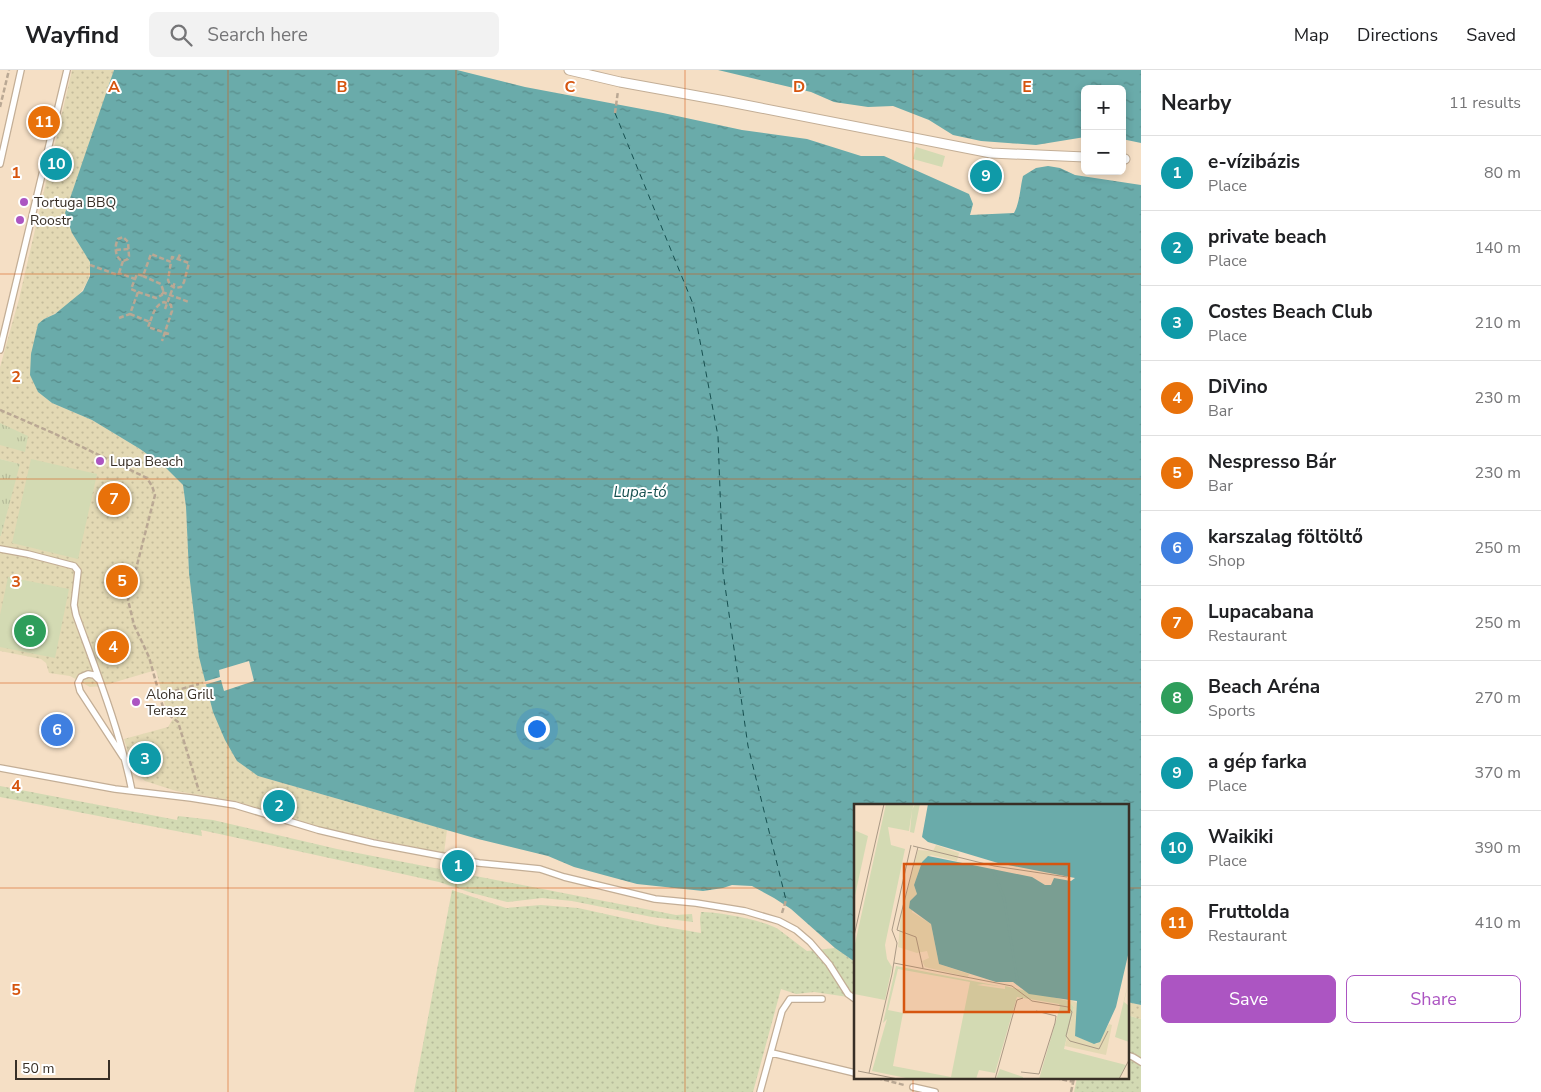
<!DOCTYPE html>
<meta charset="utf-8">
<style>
body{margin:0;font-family:"Nunito Sans",sans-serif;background:#f2f2f2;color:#202124}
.controls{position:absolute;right:15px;top:15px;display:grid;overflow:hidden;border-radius:8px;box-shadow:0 2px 8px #0003}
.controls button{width:45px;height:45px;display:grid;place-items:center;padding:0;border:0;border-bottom:1px solid #e0e0e0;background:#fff;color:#202124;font:25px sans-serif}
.scale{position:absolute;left:15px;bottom:12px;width:95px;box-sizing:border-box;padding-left:5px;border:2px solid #382f26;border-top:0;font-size:14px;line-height:18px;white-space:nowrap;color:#382f26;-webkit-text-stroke:4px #fff;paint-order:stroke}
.you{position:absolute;left:536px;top:658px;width:18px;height:18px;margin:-12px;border:4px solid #fff;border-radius:50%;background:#1a73e8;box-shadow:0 0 0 8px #1a73e833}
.badge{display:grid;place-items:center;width:32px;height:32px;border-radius:50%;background:#ac55c2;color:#fff;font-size:16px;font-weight:700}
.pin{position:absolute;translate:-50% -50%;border:2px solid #fff;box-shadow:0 1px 5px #0006}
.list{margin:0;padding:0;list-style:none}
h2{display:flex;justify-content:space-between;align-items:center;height:65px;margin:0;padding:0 20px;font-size:21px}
h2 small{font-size:16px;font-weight:400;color:#757577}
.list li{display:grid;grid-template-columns:32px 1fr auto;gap:15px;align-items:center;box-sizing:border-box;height:75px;padding:0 20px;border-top:1px solid #e0e0e0}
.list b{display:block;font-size:19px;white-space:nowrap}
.list p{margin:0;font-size:16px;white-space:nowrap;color:#757577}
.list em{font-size:16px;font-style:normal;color:#757577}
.actions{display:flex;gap:10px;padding:15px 20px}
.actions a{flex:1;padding:11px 0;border:1px solid #ac55c2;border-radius:8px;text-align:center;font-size:18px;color:#ac55c2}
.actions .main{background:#ac55c2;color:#fff}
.icon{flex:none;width:28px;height:28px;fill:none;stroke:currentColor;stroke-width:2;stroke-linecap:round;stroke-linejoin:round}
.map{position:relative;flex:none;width:1141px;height:1022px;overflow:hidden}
header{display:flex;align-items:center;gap:30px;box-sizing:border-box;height:70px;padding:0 25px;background:#fff;border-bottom:1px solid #e0e0e0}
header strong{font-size:24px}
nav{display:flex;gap:28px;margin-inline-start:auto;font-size:18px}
.search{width:350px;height:45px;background:#f2f2f2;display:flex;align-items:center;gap:12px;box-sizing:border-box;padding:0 18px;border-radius:8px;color:#757577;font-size:19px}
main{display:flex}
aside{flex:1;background:#fff}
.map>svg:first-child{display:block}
.grass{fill:url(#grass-dots)}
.sand{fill:url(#sand-dots)}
.park{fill:url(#park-tufts)}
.garden{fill:#d3dab3}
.water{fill:url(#water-ripples)}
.pier{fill:#f5dfc5}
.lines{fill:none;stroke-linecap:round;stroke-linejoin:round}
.ferry{stroke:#165050;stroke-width:1;stroke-dasharray:6 5;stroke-linecap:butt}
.service-casing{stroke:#c3ae96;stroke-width:8}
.pedestrian-casing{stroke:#c3ae96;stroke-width:11}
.path{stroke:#baa894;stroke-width:2.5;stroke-dasharray:5 2.5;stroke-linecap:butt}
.service{stroke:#fff;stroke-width:5.5}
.pedestrian{stroke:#fff;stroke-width:9}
.grid{fill:none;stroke:#d6550f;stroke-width:1;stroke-opacity:0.55}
.poi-dot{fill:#ac55c2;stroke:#fff;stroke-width:2}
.labels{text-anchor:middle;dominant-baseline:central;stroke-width:4;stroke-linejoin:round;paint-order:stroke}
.poi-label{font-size:14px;fill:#382f26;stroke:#fff;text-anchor:start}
.water-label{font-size:15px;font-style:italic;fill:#165050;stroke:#fff}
.inset-river{fill:none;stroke:#6aabaa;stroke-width:2.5}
.inset-road{fill:none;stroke:#a99985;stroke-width:1}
.view{fill:#d6550f;fill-opacity:0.15;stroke:#d6550f;stroke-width:2.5}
.inset-edge{fill:none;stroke:#382f26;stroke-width:2.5}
.grid-label{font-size:16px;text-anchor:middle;font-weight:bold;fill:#d6550f;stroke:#fff;stroke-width:4;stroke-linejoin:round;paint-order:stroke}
</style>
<header>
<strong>Wayfind</strong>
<div class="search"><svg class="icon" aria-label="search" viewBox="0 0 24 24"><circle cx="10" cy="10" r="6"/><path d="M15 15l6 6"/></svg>Search here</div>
<nav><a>Map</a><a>Directions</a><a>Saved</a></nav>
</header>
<main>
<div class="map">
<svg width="1141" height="1022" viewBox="0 0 1141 1022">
<defs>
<pattern id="grass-dots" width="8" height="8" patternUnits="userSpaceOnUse" patternTransform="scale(1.25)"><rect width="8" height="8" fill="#d3dab3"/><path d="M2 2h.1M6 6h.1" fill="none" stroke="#b6bb9a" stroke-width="1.8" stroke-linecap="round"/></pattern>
<pattern id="sand-dots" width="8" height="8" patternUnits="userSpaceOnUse" patternTransform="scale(1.25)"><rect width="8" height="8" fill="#e3d9b4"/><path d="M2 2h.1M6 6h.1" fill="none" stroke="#c4bb9b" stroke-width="1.8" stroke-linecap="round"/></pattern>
<pattern id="park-tufts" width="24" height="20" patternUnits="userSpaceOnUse" patternTransform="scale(1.25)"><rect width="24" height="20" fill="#d3dab3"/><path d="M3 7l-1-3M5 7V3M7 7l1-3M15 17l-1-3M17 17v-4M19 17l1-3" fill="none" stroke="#b6bb9a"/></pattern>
<pattern id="water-ripples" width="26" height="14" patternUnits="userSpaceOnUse" patternTransform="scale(1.25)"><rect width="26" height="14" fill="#6aabaa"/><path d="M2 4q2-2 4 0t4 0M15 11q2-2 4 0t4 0" fill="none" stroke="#588c8a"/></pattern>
</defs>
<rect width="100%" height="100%" fill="#f5dfc5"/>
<!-- grass -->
<path class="grass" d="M0,716l177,34 1,-4 35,4 124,29 339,66 16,-1 1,8 -41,-5 -80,-16 -30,-3 -35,4 -35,-9 -33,-11 -238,-52 1,6 -202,-39z
M452,820l54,18 35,-3 37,3 82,18 41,7 -1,-14 1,-7c18,0 62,8 77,17 10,7 19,15 29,22l28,-3 20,14v36l-41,-6 -18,2 -15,-5 -28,103h-339z
M1127,945l14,4v73h-67l3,-14h50z"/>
<!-- sand -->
<path class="sand" d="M72,0h42l-42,163c5,7 17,22 18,30 4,25 -25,47 -46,56l-6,73 14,11 40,17 48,29 25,18 18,18 3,22 3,66 69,203 189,54 -3,23 -118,-24 -91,-28 -59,-10 -31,-10 -12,-11 -9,-31 44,-12 6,-10 -8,-8 -10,-39 -54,16 -12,1 -20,-11 -21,-3 -3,-10 -5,-4 -41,-8v-115h1l18,-72 -19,-5v-92l19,-68z
M1127,932l14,3v14l-14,-4z"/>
<!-- park -->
<path class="park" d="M0,353l28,13 -3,16 -25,-7z
M0,389l20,5 -19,72h-1z"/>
<!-- garden -->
<path class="garden" d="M916,77l29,9 -3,11 -29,-8z
M31,389l66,15 -19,85 -66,-16z
M8,507l61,12 -14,69 -55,-11v-32z"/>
<!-- water -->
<path class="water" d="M114,0h343l68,17 138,26 79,17 65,9 54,17h23l85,38 4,10 -3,11 44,-2c6,-11 6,-25 9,-37l13,-8 12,-2 12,2 15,7 66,10v820l-14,-3v-196h-272v156l-20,-14 -44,-39 -17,-11 -22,-12 -20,-1 -9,3 -20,3 -66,-7 -63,-17 -26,-11 -70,-17 -220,-63 -21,-15 -12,-21 -12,-28 -14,-55 -10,-84 -3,-66 -3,-22 -18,-18 -25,-18 -48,-29 -40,-17 -14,-11 -8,-17 1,-21 7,-30 6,-5 11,-5 28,-23 7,-15v-14l-18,-29 -7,-20z
M718,0h423v73l-19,-4v-50h-37v48l-49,8 -55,-4 -28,-6 -24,-15 -36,-14 -25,1 -34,-5 -23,-10z"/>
<!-- pier -->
<path class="pier" d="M249,591l5,20 -30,10 -3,-11 -17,5 -1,-3 17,-5 -1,-7z"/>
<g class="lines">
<!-- ferry -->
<path class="ferry" d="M615,43l78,191 25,132 5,136 25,174 38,154"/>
<defs>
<path id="service" d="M0,94l21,-94
M0,280l67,-280
M0,479l28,5 46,12 4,5 -4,34 2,10c21,58 44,116 56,176
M98,609l-4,-4 -6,-1 -7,3 -3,6 2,8 43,66
M0,698l115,21 76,9 44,7 83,25 55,13 106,20 61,6 24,8 91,22 41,4 49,8 34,10 17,9 14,12 19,22 19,30 7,5
M772,983l83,20
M1127,985l6,2 8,5
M913,1017l22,5
M760,1022l22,-81 8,-12h32"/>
<path id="pedestrian" d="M569,0l51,12 105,19 266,52 94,4
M1122,88l3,1"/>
</defs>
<!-- service casing -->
<use href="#service" class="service-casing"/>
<!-- pedestrian casing -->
<use href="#pedestrian" class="pedestrian-casing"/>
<!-- path -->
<path class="path" d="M0,37l9,-37
M615,43l3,-22
M116,180l13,-1
M178,189l3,-7
M90,195l28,10 1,-2 16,6
M119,203l4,-12c-8,-2 -9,-15 -5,-22l5,-2 5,5 1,14 -1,3 -5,2
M138,222l18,6 6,-3 1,-5 -2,-6 -18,-8
M162,222l27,10
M165,239l10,-27
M130,244l20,8c3,-8 5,-17 14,-20l7,3 1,6 -10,30
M119,248l11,-4 8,-22 -7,-3 6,-15 6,2 8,-22 20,8 1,-5 17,6 -5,19 -3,5 -6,1 -5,-3 -2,-5 3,-18
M150,252l-2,5 21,7
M0,340l53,23 94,45 5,8 3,9 -27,105 6,25 15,32 15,54 14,11 21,69
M160,625l39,-11
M782,843l4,-13
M877,1008l27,7
M1055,1008l19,4
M1071,1022l3,-14"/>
<!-- service -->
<use href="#service" class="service"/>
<!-- pedestrian -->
<use href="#pedestrian" class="pedestrian"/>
</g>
<!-- grid -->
<path class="grid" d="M228,0v1022M456,0v1022M685,0v1022M913,0v736M0,204h1141M0,409h1141M0,613h1141M0,818h855M1127,818h14M913,1008v14"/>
<!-- markers -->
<g class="poi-dot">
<circle cx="24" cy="132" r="5"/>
<circle cx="20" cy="150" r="5"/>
<circle cx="100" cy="391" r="5"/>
<circle cx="136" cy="632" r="5"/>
</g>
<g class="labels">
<!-- poi labels -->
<g class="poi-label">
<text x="34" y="132">Tortuga BBQ</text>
<text x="30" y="150">Roostr</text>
<text x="110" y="391">Lupa Beach</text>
<text x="146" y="624">Aloha Grill<tspan x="146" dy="16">Terasz</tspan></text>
</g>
<!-- water labels -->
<g class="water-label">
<text x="640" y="422">Lupa-tó</text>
</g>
</g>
<!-- overview -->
<g transform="translate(854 734)">
<rect width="275" height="275" fill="#f5dfc5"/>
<path d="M32,0h28l-2,6 3,-6h5l-6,29 -4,-1 2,-22 -3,21 -21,-4 3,18 14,4 -20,96 2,14 5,8 -7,33 -31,-6v-46zM0,26l14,6 -14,64zM42,162l108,21 -21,-3 -6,1 28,4v-3l64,15 5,6 -10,42 62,16 -7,14h-80l21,-72 -1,-3 -42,-7 -22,76 -16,-3 -3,9h-65l-39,-8 15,-52 -4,4zM44,165l72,13 -19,95 -58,-11 10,-53 -15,-3zM275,176l-5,22 5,4v36l-14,-5zM146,265l23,8v2h-27z" fill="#d3dab3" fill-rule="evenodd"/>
<path d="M82,41l23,8 -2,8 -26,-6 -9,7 -8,23 3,9 -5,5v13l19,12 8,40 30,10 -1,3 -43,-10 -3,-6 7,-3 -2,-7 -10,2 -19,-6 3,-33 17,-64 15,1zM211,194l15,6 -5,32 22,8 12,-20 3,1 -6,30 -41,-9 9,-39z" fill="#e3d9b4"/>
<path d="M74,0h201v147l-13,56 -16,35 -6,2 -19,-8 2,-35 -48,-7 -16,-12h-17l-57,-18 -8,-40 -22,-16 1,-7 7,-7 -3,-9 8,-23 6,-6 104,21 13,8h6l3,-7 17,3 4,-3 -77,-15 -70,-21 -6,-5z" fill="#6aabaa"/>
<path class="inset-river" d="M139,66l11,28 14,86"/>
<path class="inset-road" d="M59,42l81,20 73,11M64,43l-21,83 19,7 7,31M0,132l30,-132M40,159l118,23 20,15 36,6 4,5 -6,24 4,5 29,8 9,-18M4,267l40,8M167,268l18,2 16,-51 1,-7 -20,-5M15,269l23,-99 5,-31 -5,-13 19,-85M141,275l22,-79 6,-2M265,275l10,-19"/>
<path class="view" d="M50,60h165v148h-165z"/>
<rect width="275" height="275" class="inset-edge"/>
</g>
<g class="grid-label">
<text x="114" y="22">A</text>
<text x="342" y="22">B</text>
<text x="570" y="22">C</text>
<text x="799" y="22">D</text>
<text x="1027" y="22">E</text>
<text x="16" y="108">1</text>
<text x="16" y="312">2</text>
<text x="16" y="517">3</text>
<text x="16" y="721">4</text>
<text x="16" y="925">5</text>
</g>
</svg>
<div class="controls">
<button>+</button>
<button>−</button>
</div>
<div class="scale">50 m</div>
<div class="you"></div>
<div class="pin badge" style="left:458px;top:796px;background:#0f9aa8">1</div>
<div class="pin badge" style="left:279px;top:736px;background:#0f9aa8">2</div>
<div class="pin badge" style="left:145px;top:689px;background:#0f9aa8">3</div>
<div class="pin badge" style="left:113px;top:577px;background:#e8710a">4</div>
<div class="pin badge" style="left:122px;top:511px;background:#e8710a">5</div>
<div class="pin badge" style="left:57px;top:660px;background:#3f7fe0">6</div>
<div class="pin badge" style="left:114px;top:429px;background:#e8710a">7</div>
<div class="pin badge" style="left:30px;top:561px;background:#2e9e5b">8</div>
<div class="pin badge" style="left:986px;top:106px;background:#0f9aa8">9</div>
<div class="pin badge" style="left:56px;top:94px;background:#0f9aa8">10</div>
<div class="pin badge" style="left:44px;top:52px;background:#e8710a">11</div>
</div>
<aside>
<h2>Nearby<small>11 results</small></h2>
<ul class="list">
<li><span class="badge" style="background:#0f9aa8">1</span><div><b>e-vízibázis</b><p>Place</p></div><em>80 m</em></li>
<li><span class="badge" style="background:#0f9aa8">2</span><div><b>private beach</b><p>Place</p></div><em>140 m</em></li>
<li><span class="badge" style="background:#0f9aa8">3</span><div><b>Costes Beach Club</b><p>Place</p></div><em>210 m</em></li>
<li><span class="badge" style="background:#e8710a">4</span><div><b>DiVino</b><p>Bar</p></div><em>230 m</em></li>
<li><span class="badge" style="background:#e8710a">5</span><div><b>Nespresso Bár</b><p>Bar</p></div><em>230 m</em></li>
<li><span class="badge" style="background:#3f7fe0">6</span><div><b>karszalag föltöltő</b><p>Shop</p></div><em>250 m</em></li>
<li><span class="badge" style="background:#e8710a">7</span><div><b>Lupacabana</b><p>Restaurant</p></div><em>250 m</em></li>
<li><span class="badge" style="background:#2e9e5b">8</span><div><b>Beach Aréna</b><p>Sports</p></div><em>270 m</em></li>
<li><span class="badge" style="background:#0f9aa8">9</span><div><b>a gép farka</b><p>Place</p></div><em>370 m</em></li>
<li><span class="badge" style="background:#0f9aa8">10</span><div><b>Waikiki</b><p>Place</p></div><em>390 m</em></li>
<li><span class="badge" style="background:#e8710a">11</span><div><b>Fruttolda</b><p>Restaurant</p></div><em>410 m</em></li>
</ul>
<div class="actions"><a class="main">Save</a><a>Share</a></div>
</aside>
</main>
